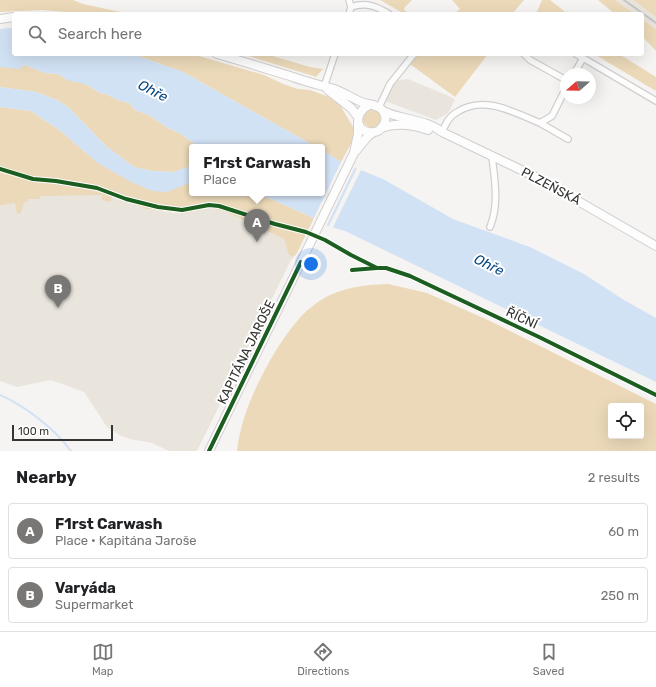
<!DOCTYPE html>
<meta charset="utf-8">
<style>
body{margin:0;font-family:Rubik,sans-serif;background:#f2f2f2;color:#202124}
.controls{position:absolute;right:12px;bottom:12px;display:grid;overflow:hidden;border-radius:4px;box-shadow:0 4px 16px #0002}
.controls button{width:36px;height:36px;display:grid;place-items:center;padding:0;border:0;border-bottom:1px solid #e0e0e0;background:#fff;color:#202124;font:20px sans-serif}
.compass{position:absolute;left:560px;top:68px;width:36px;height:36px;border-radius:50%;background:#fff;box-shadow:0 4px 16px #0002;rotate:250deg}
.scale{position:absolute;left:12px;bottom:10px;width:101px;box-sizing:border-box;padding-left:4px;border:2px solid #353432;border-top:0;font-size:11px;line-height:14px;white-space:nowrap;color:#353432;-webkit-text-stroke:3px #fff;paint-order:stroke}
.you{position:absolute;left:311px;top:264px;width:14px;height:14px;margin:-10px;border:3px solid #fff;border-radius:50%;background:#1a73e8;box-shadow:0 0 0 6px #1a73e833}
.badge{display:grid;place-items:center;width:26px;height:26px;border-radius:50%;background:#797775;color:#fff;font-size:13px;font-weight:700}
.pin{position:absolute;translate:-50% -33px;filter:drop-shadow(0 1px 2px #0008)}
.pin::after{content:'';position:absolute;top:21px;width:14px;height:12px;background:inherit;clip-path:polygon(0 0,100% 0,50% 100%)}
.popup{position:absolute;left:189px;top:144px;width:136px;height:52px;box-sizing:border-box;display:grid;place-content:center;border-radius:4px;background:#fff;filter:drop-shadow(0 1px 3px #0005);font-size:13px;white-space:nowrap;color:#757577}
.popup b{font-size:15px;color:#202124}
.popup::after{content:'';position:absolute;left:50%;top:100%;margin-left:-8px;border:8px solid transparent;border-top-color:#fff}
.list{margin:0;padding:0;list-style:none}
h2{display:flex;justify-content:space-between;align-items:center;height:52px;margin:0;padding:0 16px;font-size:17px}
h2 small{font-size:13px;font-weight:400;color:#757577}
.list li{display:grid;grid-template-columns:26px 1fr auto;gap:12px;align-items:center;box-sizing:border-box;height:56px;margin:0 8px 8px;padding:0 8px;border:1px solid #e0e0e0;border-radius:4px}
.list b{display:block;font-size:15px;white-space:nowrap}
.list p{margin:0;font-size:13px;white-space:nowrap;color:#757577}
.list em{font-size:13px;font-style:normal;color:#757577}
.icon{flex:none;width:22px;height:22px;fill:none;stroke:currentColor;stroke-width:2;stroke-linecap:round;stroke-linejoin:round}
.map{position:relative;flex:none;width:656px;height:451px;overflow:hidden}
.search{position:absolute;background:#fff;box-shadow:0 4px 16px #0002;left:12px;right:12px;top:12px;height:44px;display:flex;align-items:center;gap:10px;box-sizing:border-box;padding:0 14px;border-radius:4px;color:#757577;font-size:15px}
.sheet{height:180px;background:#fff}
nav{display:flex;justify-content:space-around;align-items:center;box-sizing:border-box;height:56px;border-top:1px solid #e0e0e0;background:#fff;font-size:11px;color:#757577}
nav a{display:grid;justify-items:center;gap:2px}
nav .on{color:#797775}
.map>svg:first-child{display:block}
.built{fill:#e9e5dd}
.green{fill:#ebd9b9;fill-rule:evenodd}
.water{fill:#d2e2f5}
.pier{fill:#f6f4f2}
.lines{fill:none;stroke-linecap:round;stroke-linejoin:round}
.stream{stroke:#d2e2f5;stroke-width:2}
.street-casing{stroke:#d1cfcd;stroke-width:8}
.secondary-casing{stroke:#d1cfcd;stroke-width:10}
.street{stroke:#fefdfd;stroke-width:5.5}
.secondary{stroke:#fefdfd;stroke-width:8}
.rail{stroke:#c6c5c5;stroke-width:2}
.cycleway-casing{stroke:#fff;stroke-width:6}
.cycleway{stroke:#1b5e20;stroke-width:4}
.labels{text-anchor:middle;dominant-baseline:central;stroke-width:4;stroke-linejoin:round;paint-order:stroke}
.street-label{font-size:13px;fill:#353432;stroke:#fff}
.water-label{font-size:14px;font-style:italic;fill:#064782;stroke:#fff}
</style>
<div class="map">
<svg width="656" height="451" viewBox="0 0 656 451">
<rect width="100%" height="100%" fill="#f6f4f2"/>
<!-- built -->
<path class="built" d="M615,0h18l23,17v12l-14,-10v-5h-7z
M408,79l43,18 4,3 -7,13 -12,7 -51,-19 7,-17 7,-4z
M99,191l47,18 30,4h11l21,-5 16,3 60,28 5,15 4,2 -96,195h-28l-17,-8 -22,-4 -9,-3 -14,-9 -23,-35 -33,-12 -34,7 -17,-6v-183z"/>
<!-- green -->
<path class="green" d="M0,0h73l10,4 47,10h-38l-50,-4 -42,2z
M380,0h32l-7,7 -1,3 6,4h-10l1,-2z
M452,0h72l-12,14h-58l6,-5z
M542,0h8l18,14h-32z
M598,0h17l20,14h-20z
M633,0h23v17z
M642,19l14,10v22l-14,-15z
M132,54h60l72,21 19,9 15,5 12,1 19,7 11,8 13,22v11l-1,4 -11,20 -19,-12v-3h-6l-133,-75z
M242,54h24l44,13 13,2 -7,8 -3,-1z
M418,54h70l-33,43 -45,-33z
M594,54h25l37,23v14z
M25,65l20,8 13,1 30,11 12,8 6,1 12,6 11,3 6,7 14,5 19,13 13,6 18,13h-7v19l-19,6 -21,-1 -18,-4 -27,-20 -39,-40 -11,-7 -21,-8 -36,-5v-20h11z
M0,107l31,4 27,18 40,34 94,19v11h65l57,25 -17,35 -6,7 2,-4 -4,-1 -5,-16 -60,-28 -16,-3 -21,5 -23,-2 -18,-2 -34,-13 -1,6 -9,-2v-5l-62,1v3h-12v3h-4l-3,11 -4,1 -2,-11 -15,2z
M363 119a9 9 0 1 1 18 0a9 9 0 1 1-18 0Z
M388,284l39,9 63,28 166,83v47h-419c4,-36 20,-68 38,-99 13,-20 25,-39 46,-52 21,-13 43,-15 67,-16zM611,406h30v30h-30z"/>
<!-- water -->
<path class="water" d="M8,28h6v26h118l51,18 133,75h-117l-18,-13 -13,-6 -19,-13 -14,-5 -6,-7 -11,-3 -12,-6 -6,-1 -12,-8 -21,-5 -9,-6 -13,-1 -20,-8 -5,4 -20,-2v-38z
M0,87l36,5 21,8 11,7 39,40 27,20 18,4 21,1 19,-6v16l-25,10 -15,-1 -21,-9 -33,-19 -40,-34 -27,-18 -31,-4z
M322,150l19,12 42,17 70,40 77,28 54,27 40,26 32,18v64l-311,-151 -18,-5 -13,-8 -57,-25h65z"/>
<!-- pier -->
<path class="pier" d="M342,160l14,5 -30,62 -13,-7z
M358,166l4,2 -30,61 -4,-1z"/>
<g class="lines">
<!-- stream -->
<path class="stream" d="M0,395c25,11 55,34 71,56"/>
<defs>
<path id="street" d="M349,0l2,7
M351,7c15,-5 25,-1 38,7
M349,14l2,-7
M524,54l6,6 36,20
M576,54l7,4
M574,74l9,-16 73,43
M324,87l11,-33
M379,107l11,-23 24,-30
M540,123l28,16
M442,132c2,-4 4,-9 7,-13 3,-4 6,-6 10,-8 26,-16 56,2 81,12l12,-7 14,-28
M490,227c9,-22 5,-47 2,-70"/>
<path id="secondary" d="M0,19l14,-2
M217,54c25,7 50,15 76,23 13,5 27,8 41,12 9,3 18,9 27,13 7,3 15,2 20,7 5,4 6,11 2,17 -2,3 -5,6 -9,6 -18,3 -22,-19 -5,-27
M328,90l23,18 7,9
M383,111c19,9 42,8 59,21l98,47 116,67
M381,128c16,-6 31,-3 47,2
M356,151l12,-15 6,-4
M209,451l145,-298 4,-19v-12"/>
</defs>
<!-- street casing -->
<use href="#street" class="street-casing"/>
<!-- secondary casing -->
<use href="#secondary" class="secondary-casing"/>
<!-- street -->
<use href="#street" class="street"/>
<!-- secondary -->
<use href="#secondary" class="secondary"/>
<!-- rail -->
<path class="rail" d="M624,0l32,23"/>
<defs>
<path id="cycleway" d="M0,169l33,10 23,2 41,7 29,11 32,8 24,3 27,-5 10,1 56,18 31,8 19,8 26,15 26,13
M352,270l25,-2h9l24,8 129,61 117,58
M209,451l92,-189"/>
</defs>
<!-- cycleway casing -->
<use href="#cycleway" class="cycleway-casing"/>
<!-- cycleway -->
<use href="#cycleway" class="cycleway"/>
</g>
<g class="labels">
<!-- street labels -->
<g class="street-label">
<text transform="translate(551 186) rotate(28)">PLZEŇSKÁ</text>
<text transform="translate(522 318) rotate(25)">ŘÍČNÍ</text>
<text transform="translate(246 352) rotate(-64)">KAPITÁNA JAROŠE</text>
</g>
<!-- water labels -->
<g class="water-label">
<text transform="translate(153 91) rotate(27)">Ohře</text>
<text transform="translate(489 265) rotate(26)">Ohře</text>
</g>
</g>
</svg>
<div class="controls">
<button><svg class="icon" aria-label="locate" viewBox="0 0 24 24"><circle cx="12" cy="12" r="6"/><path d="M12 2v4M12 18v4M2 12h4M18 12h4"/></svg></button>
</div>
<svg class="compass" viewBox="-18 -18 36 36"><path d="M0-13l5 13h-10z" fill="#e53935"/><path d="M0 13l5-13h-10z" fill="#757577"/></svg>
<div class="scale">100 m</div>
<div class="you"></div>
<div class="pin badge" style="left:257px;top:242px">A</div>
<div class="popup"><b>F1rst Carwash</b>Place</div>
<div class="pin badge" style="left:58px;top:308px">B</div>
<div class="search"><svg class="icon" aria-label="search" viewBox="0 0 24 24"><circle cx="10" cy="10" r="6"/><path d="M15 15l6 6"/></svg>Search here</div>
</div>
<section class="sheet">
<h2>Nearby<small>2 results</small></h2>
<ul class="list">
<li><span class="badge">A</span><div><b>F1rst Carwash</b><p>Place · Kapitána Jaroše</p></div><em>60 m</em></li>
<li><span class="badge">B</span><div><b>Varyáda</b><p>Supermarket</p></div><em>250 m</em></li>
</ul>
</section>
<nav>
<a class="on"><svg class="icon" aria-label="map" viewBox="0 0 24 24"><path d="M3 6l6-2 6 2 6-2v14l-6 2-6-2-6 2zM9 4v14M15 6v14"/></svg>Map</a>
<a><svg class="icon" aria-label="directions" viewBox="0 0 24 24"><path d="M12 3l9 9-9 9-9-9zM9 14v-3h6M13 9l2 2-2 2"/></svg>Directions</a>
<a><svg class="icon" aria-label="saved" viewBox="0 0 24 24"><path d="M7 4h10v16l-5-4-5 4z"/></svg>Saved</a>
</nav>
